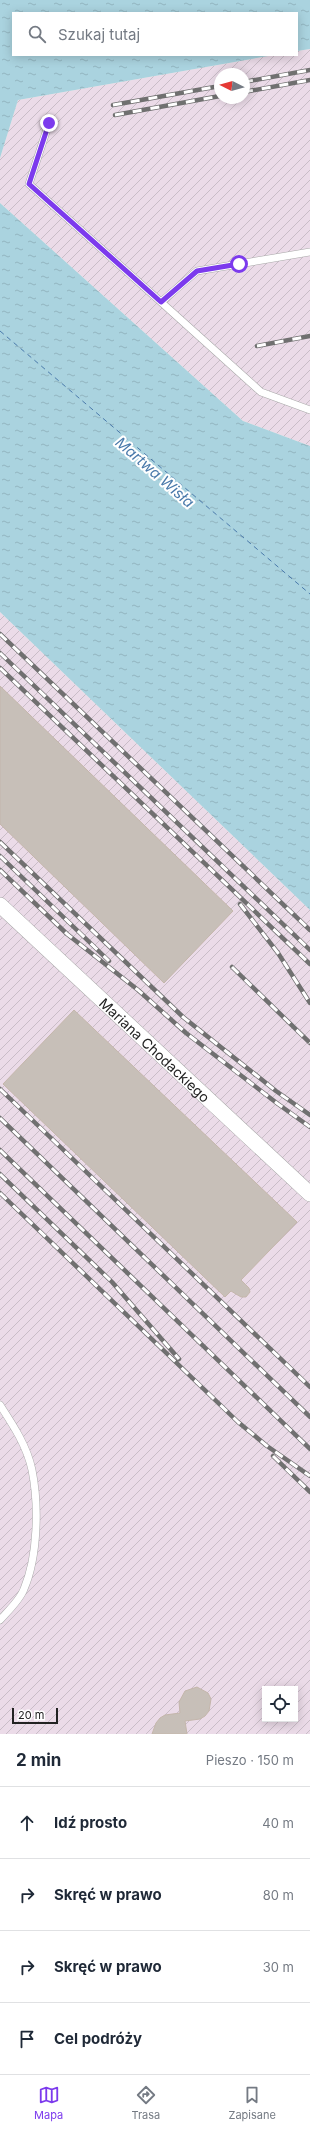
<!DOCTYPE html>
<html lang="pl">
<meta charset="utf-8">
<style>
body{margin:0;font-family:Inter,sans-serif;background:#f6f6f7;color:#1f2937}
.controls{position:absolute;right:12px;bottom:12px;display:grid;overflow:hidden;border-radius:0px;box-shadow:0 2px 10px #0003}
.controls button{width:36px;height:36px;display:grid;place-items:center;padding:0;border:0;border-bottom:1px solid #e0e1e3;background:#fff;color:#1f2937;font:20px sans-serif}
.compass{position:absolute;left:214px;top:68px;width:36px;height:36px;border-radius:50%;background:#fff;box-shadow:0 2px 10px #0003;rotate:276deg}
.scale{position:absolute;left:12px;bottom:10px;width:46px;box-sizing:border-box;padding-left:4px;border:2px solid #222;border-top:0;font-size:11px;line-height:14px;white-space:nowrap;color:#222;-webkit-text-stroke:3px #fff;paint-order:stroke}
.stop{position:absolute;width:12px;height:12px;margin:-9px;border:3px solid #7c3aed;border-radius:50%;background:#fff}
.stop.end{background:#7c3aed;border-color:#fff;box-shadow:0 1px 4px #0008}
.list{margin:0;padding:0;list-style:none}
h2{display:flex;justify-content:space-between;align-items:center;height:52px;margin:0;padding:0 16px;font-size:17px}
h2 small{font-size:13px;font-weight:400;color:#747a83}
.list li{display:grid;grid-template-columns:26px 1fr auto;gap:12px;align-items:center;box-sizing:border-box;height:72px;padding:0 16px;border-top:1px solid #e0e1e3}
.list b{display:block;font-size:15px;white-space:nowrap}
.list em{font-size:13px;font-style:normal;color:#747a83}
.icon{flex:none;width:22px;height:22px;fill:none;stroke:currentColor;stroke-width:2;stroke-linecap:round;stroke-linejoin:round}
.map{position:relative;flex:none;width:310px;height:1734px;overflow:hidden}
.search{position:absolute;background:#fff;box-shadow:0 2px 10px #0003;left:12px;right:12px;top:12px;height:44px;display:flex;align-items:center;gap:10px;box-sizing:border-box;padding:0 14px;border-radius:0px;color:#747a83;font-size:15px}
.sheet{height:340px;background:#fff}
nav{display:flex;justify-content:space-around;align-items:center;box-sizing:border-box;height:56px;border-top:1px solid #e0e1e3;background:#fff;font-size:11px;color:#747a83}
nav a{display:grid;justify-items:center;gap:2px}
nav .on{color:#7c3aed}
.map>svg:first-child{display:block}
.industrial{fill:url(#industrial-furrows);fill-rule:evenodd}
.water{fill:url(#water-ripples)}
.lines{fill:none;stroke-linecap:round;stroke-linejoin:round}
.ferry{stroke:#4a7aab;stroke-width:1;stroke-dasharray:5 4;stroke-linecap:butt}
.building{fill:#c7bfb8;stroke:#c4b6ab}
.service-casing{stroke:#a9a9a9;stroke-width:8}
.minor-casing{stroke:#a9a9a9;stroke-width:16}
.service{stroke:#fff;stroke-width:7}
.minor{stroke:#fff;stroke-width:15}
.rail-casing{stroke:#707070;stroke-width:4.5}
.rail{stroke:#fff;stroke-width:3;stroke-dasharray:9;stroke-linecap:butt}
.route{stroke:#7c3aed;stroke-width:5}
.labels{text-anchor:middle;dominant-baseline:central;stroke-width:4;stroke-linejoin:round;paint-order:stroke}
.street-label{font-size:14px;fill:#222;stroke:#fff}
.water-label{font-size:15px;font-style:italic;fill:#4a7aab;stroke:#fff}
</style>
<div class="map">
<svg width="310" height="1734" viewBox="0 0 310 1734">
<defs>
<pattern id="industrial-furrows" width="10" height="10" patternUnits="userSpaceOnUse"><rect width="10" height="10" fill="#ebdbe8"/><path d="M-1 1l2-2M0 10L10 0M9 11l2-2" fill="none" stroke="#c9bcc7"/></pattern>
<pattern id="water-ripples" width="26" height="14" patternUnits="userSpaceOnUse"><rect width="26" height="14" fill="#aad3df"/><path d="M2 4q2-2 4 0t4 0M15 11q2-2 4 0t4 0" fill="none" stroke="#92b5bf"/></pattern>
</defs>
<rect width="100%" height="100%" fill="#f2efe9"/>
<!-- industrial -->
<path class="industrial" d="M310,49v397l-67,-25 -243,-218v-45l18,-58 256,-45h23v-4zM220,74h24v24h-24z
M0,612l310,298v824h-310zM265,1689h30v30h-30z"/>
<!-- water -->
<path class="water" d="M0,0h310v49l-13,2v-38h-284v42h261l-256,45 -18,58z
M0,203l243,218 67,25v464l-310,-298z"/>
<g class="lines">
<!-- ferry -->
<path class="ferry" d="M0,331l310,263"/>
</g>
<!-- building -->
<path class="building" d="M0,686l233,225 -69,72 -164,-159z
M74,1010l223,212 -56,58 8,8 1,4 -4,5h-5l-10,-6 -6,6 -222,-213z
M197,1687l11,6 3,6 -2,12 -4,5 -5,3 -15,2 2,13h-35l4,-11 4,-5 5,-3 15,-2 -1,-11 6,-11z"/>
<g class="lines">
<defs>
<path id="service" d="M49,123l-20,61 132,118
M310,252l-113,19 -36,31 100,90 49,18
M0,1405c13,20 27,41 32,65 7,35 6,86 -8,119 -4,11 -16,22 -24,31"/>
<g id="minor">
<path id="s1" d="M0,905l310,289"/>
</g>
</defs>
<!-- service casing -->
<use href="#service" class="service-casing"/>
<!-- minor casing -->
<use href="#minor" class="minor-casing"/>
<!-- service -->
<use href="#service" class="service"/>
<!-- minor -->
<use href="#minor" class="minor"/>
<defs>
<path id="rail" d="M244,82l66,-12
M244,92l66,-12
M113,105l107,-19
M115,115l105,-19
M257,346l53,-10
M0,634l310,296
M0,653l310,297
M0,668l310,296
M0,842l183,175 93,74 34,24
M0,856l109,105
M0,870l67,64 71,56 48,43 92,71 32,23
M240,904l38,49 32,50
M232,967l78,76
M0,1089l310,298
M0,1118l310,299
M0,1150l310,299
M0,1174l112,108 67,77
M0,1193l238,229 29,24 43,30
M273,1456l37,36"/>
</defs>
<!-- rail casing -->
<use href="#rail" class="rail-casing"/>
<!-- rail -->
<use href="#rail" class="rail"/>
</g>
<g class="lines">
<!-- route -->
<path class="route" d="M49,123l-20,61 132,118 36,-31 42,-7"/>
</g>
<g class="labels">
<!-- street labels -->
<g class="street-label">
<text stroke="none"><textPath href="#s1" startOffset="212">Mariana Chodackiego</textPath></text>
</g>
<!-- water labels -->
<g class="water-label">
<text transform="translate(155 472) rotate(41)">Martwa Wisła</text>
</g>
</g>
</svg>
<div class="controls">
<button><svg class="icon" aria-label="locate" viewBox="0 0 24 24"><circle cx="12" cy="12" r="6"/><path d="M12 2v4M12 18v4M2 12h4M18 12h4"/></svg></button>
</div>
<svg class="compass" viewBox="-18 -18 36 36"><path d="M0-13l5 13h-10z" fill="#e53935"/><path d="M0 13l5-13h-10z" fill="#747a83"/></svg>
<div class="scale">20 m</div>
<div class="stop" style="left:239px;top:264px"></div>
<div class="stop end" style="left:49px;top:123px"></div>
<div class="search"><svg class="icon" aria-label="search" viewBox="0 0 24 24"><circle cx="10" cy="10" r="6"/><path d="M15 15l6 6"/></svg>Szukaj tutaj</div>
</div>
<section class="sheet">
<h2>2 min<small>Pieszo · 150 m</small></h2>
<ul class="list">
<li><svg class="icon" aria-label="ahead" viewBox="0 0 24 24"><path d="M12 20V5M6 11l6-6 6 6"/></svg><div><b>Idź prosto</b></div><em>40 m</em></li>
<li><svg class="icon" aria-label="right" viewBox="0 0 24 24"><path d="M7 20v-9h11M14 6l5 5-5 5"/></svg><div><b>Skręć w prawo</b></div><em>80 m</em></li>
<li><svg class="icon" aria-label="right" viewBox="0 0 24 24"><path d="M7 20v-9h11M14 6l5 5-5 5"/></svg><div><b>Skręć w prawo</b></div><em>30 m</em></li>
<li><svg class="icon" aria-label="arrive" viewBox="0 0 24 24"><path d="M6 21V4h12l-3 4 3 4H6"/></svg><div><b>Cel podróży</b></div></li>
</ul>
</section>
<nav>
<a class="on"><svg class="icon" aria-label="map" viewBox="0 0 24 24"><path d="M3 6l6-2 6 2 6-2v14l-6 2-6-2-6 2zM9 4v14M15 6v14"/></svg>Mapa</a>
<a><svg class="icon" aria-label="directions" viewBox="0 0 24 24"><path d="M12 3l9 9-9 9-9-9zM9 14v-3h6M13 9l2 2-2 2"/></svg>Trasa</a>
<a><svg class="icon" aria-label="saved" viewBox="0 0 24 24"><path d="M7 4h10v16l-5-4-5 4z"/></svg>Zapisane</a>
</nav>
